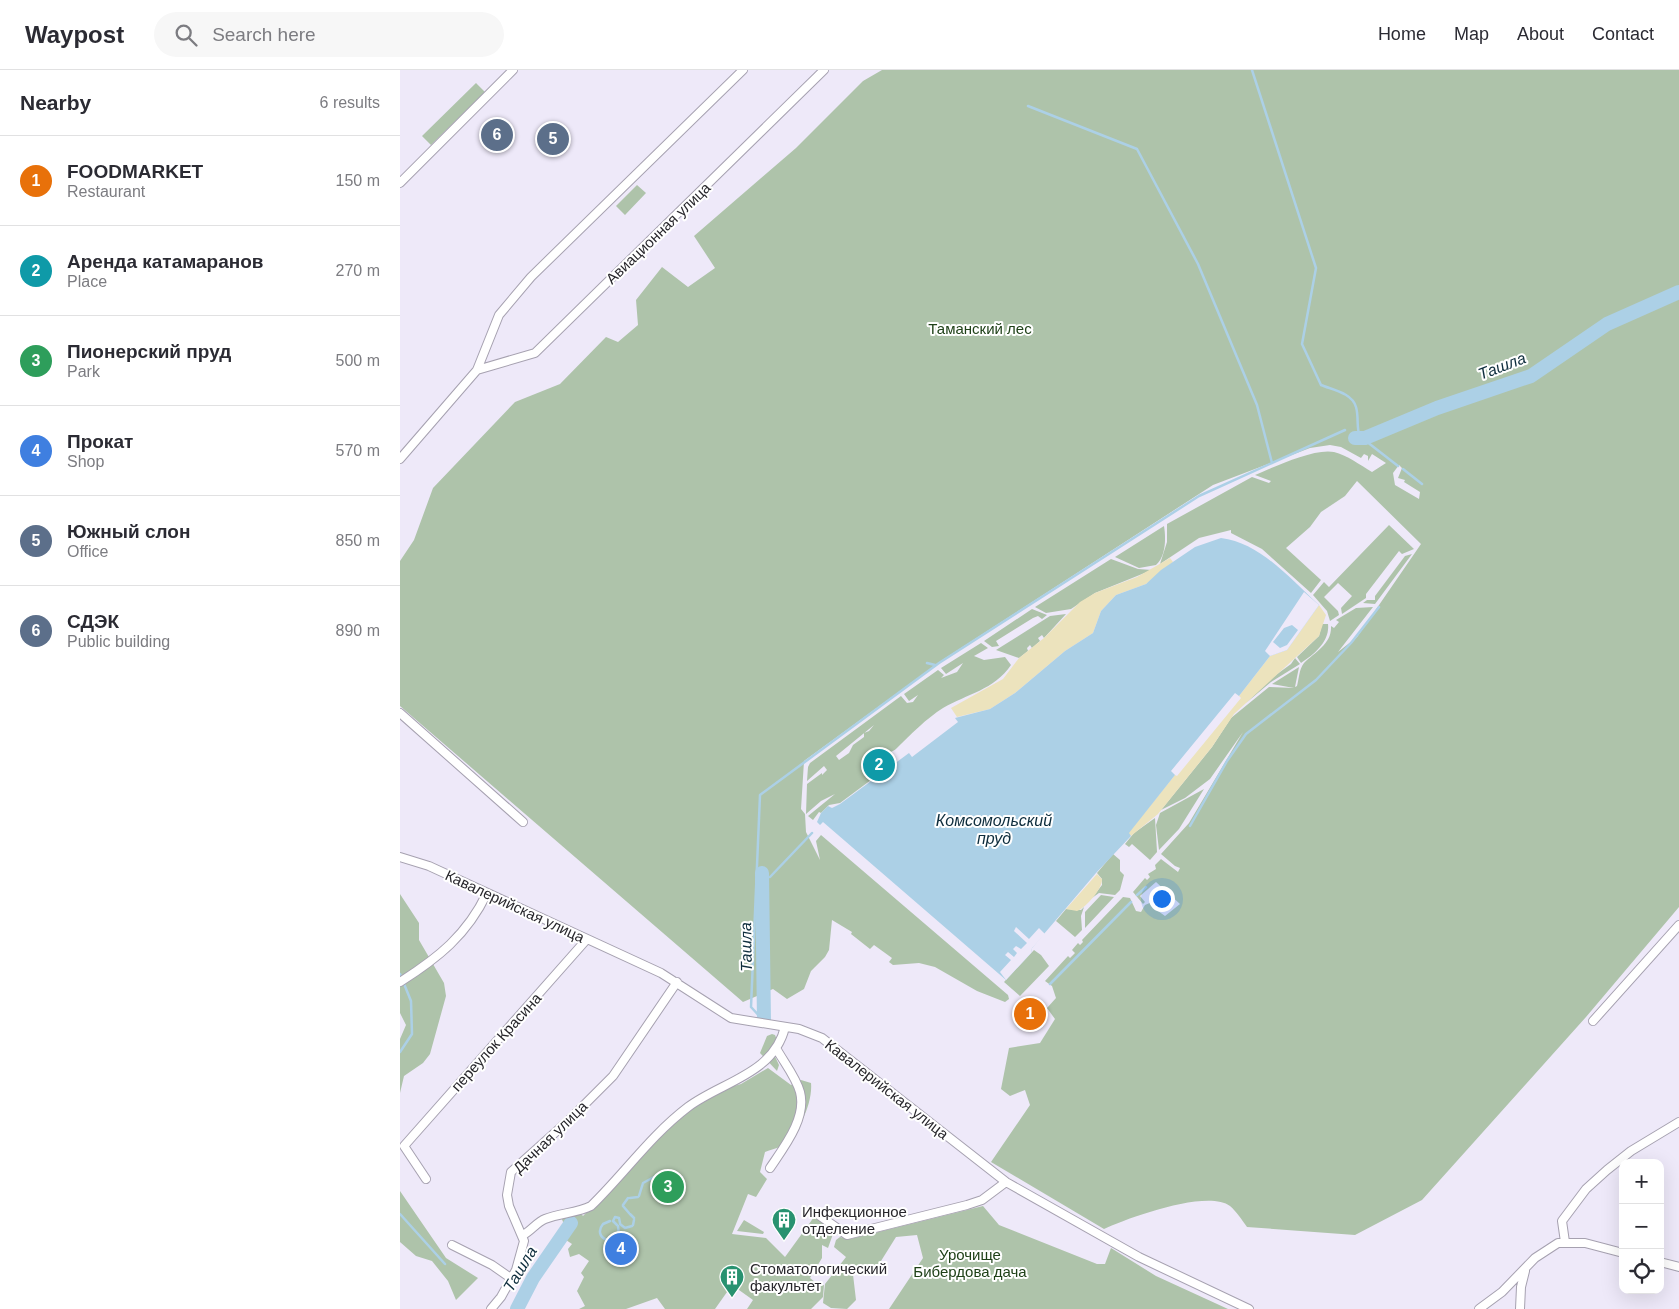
<!DOCTYPE html>
<meta charset="utf-8">
<style>
body{margin:0;font-family:Arial,sans-serif;background:#f7f7f7;color:#2b2b33}
.controls{position:absolute;right:15px;bottom:15px;display:grid;overflow:hidden;border-radius:10px;box-shadow:0 5px 20px #0002}
.controls button{width:45px;height:45px;display:grid;place-items:center;padding:0;border:0;border-bottom:1px solid #e1e1e2;background:#fff;color:#2b2b33;font:25px sans-serif}
.you{position:absolute;left:761px;top:828px;width:18px;height:18px;margin:-12px;border:4px solid #fff;border-radius:50%;background:#1a73e8;box-shadow:0 0 0 8px #1a73e833}
.badge{display:grid;place-items:center;width:32px;height:32px;border-radius:50%;background:#289270;color:#fff;font-size:16px;font-weight:700}
.pin{position:absolute;translate:-50% -50%;border:2px solid #fff;box-shadow:0 1px 5px #0006}
.list{margin:0;padding:0;list-style:none}
h2{display:flex;justify-content:space-between;align-items:center;height:65px;margin:0;padding:0 20px;font-size:21px}
h2 small{font-size:16px;font-weight:400;color:#7c7c81}
.list li{display:grid;grid-template-columns:32px 1fr auto;gap:15px;align-items:center;box-sizing:border-box;height:90px;padding:0 20px;border-top:1px solid #e1e1e2}
.list b{display:block;font-size:19px;white-space:nowrap}
.list p{margin:0;font-size:16px;white-space:nowrap;color:#7c7c81}
.list em{font-size:16px;font-style:normal;color:#7c7c81}
.icon{flex:none;width:28px;height:28px;fill:none;stroke:currentColor;stroke-width:2;stroke-linecap:round;stroke-linejoin:round}
.map{position:relative;flex:none;width:1279px;height:1239px;overflow:hidden}
header{display:flex;align-items:center;gap:30px;box-sizing:border-box;height:70px;padding:0 25px;background:#fff;border-bottom:1px solid #e1e1e2}
header strong{font-size:24px}
nav{display:flex;gap:28px;margin-inline-start:auto;font-size:18px}
.search{width:350px;height:45px;background:#f7f7f7;display:flex;align-items:center;gap:12px;box-sizing:border-box;padding:0 18px;border-radius:28px;color:#7c7c81;font-size:19px}
main{display:flex}
aside{flex:1;background:#fff}
.map>svg:first-child{display:block}
.green{fill:#aec3aa;fill-rule:evenodd}
.sand{fill:#ece3bd}
.water{fill:#acd0e6}
.pier{fill:#eee9f9;fill-rule:evenodd}
.lines{fill:none;stroke-linecap:round;stroke-linejoin:round}
.stream{stroke:#acd0e6;stroke-width:2.5}
.river{stroke:#acd0e6;stroke-width:14}
.minor-casing{stroke:#a6a1b0;stroke-width:10}
.minor{stroke:#fff;stroke-width:8}
.labels{text-anchor:middle;dominant-baseline:central;stroke-width:4;stroke-linejoin:round;paint-order:stroke}
.street-label{font-size:15px;fill:#28272c;stroke:#fff}
.park-label{font-size:15px;fill:#1f4118;stroke:#fff}
.poi-label{font-size:15px;fill:#28272c;stroke:#fff;text-anchor:start}
.water-label{font-size:16px;font-style:italic;fill:#0e2d3d;stroke:#fff}
</style>
<header>
<strong>Waypost</strong>
<div class="search"><svg class="icon" aria-label="search" viewBox="0 0 24 24"><circle cx="10" cy="10" r="6"/><path d="M15 15l6 6"/></svg>Search here</div>
<nav><a>Home</a><a>Map</a><a>About</a><a>Contact</a></nav>
</header>
<main>
<aside>
<h2>Nearby<small>6 results</small></h2>
<ul class="list">
<li><span class="badge" style="background:#e8710a">1</span><div><b>FOODMARKET</b><p>Restaurant</p></div><em>150 m</em></li>
<li><span class="badge" style="background:#0f9aa8">2</span><div><b>Аренда катамаранов</b><p>Place</p></div><em>270 m</em></li>
<li><span class="badge" style="background:#2e9e5b">3</span><div><b>Пионерский пруд</b><p>Park</p></div><em>500 m</em></li>
<li><span class="badge" style="background:#3f7fe0">4</span><div><b>Прокат</b><p>Shop</p></div><em>570 m</em></li>
<li><span class="badge" style="background:#5c6f8a">5</span><div><b>Южный слон</b><p>Office</p></div><em>850 m</em></li>
<li><span class="badge" style="background:#5c6f8a">6</span><div><b>СДЭК</b><p>Public building</p></div><em>890 m</em></li>
</ul>
</aside>
<div class="map">
<svg width="1279" height="1239" viewBox="0 0 1279 1239">
<rect width="100%" height="100%" fill="#eee9f9"/>
<!-- green -->
<path class="green" d="M482,0h797v837l-93,110 -164,183 -67,35 -108,-8c-5,-7 -11,-16 -17,-21 -23,-17 -102,12 -126,23l-113,-67 39,-57 -5,-15 -15,6 -9,-7 8,-41 31,-5 15,-24 -8,-11 9,-10 -4,-12 -7,-5 23,-25 2,2 5,-5 -3,-3 6,-7 2,2 3,-3 -1,-2 41,-43 7,1 6,13 5,1 4,-7 7,-3 4,2 2,7 7,5 15,-12 -24,-22 -16,14 5,6 -2,2 -10,-12 12,-14 2,2 3,-3 -2,-3 8,-5 -1,-4 6,-6 17,13 2,-4 -5,-2 -14,-12 28,-31 54,-91 -33,47 -25,19 -24,12 51,-63 19,-29 38,-31 25,1 -22,-4 27,-17 -4,20 2,-1c2,-7 2,-17 7,-23 11,-11 28,-19 27,-37l3,2 5,-6 -3,-2 20,-12 17,-1 -35,45 19,-15 64,-93 -64,-63 -12,15 -24,16 -11,15 -24,21 35,32 -10,13 -49,-44 -31,-16v-3l-32,8 -39,26 7,-22v-18l85,-47 17,6 2,-2 -16,-6c19,-8 59,-27 79,-23 13,3 26,13 38,20l14,-9 -14,-9 -4,7v-5l-4,-2 -3,4 -20,-11 -11,-2 -20,3 -97,37 -269,174 -140,102 -3,48 4,5 1,18 14,28 -4,-19 5,-6 187,160 1,4 -4,3 -28,-11 -42,-24 -16,-4 -26,2 -4,-3 3,-4 -18,-13 -4,4 -19,-15 1,-2 -20,-12 -3,30 -4,7 -14,14 -7,18 -17,10 -14,-10 -30,13 -343,-296v-145l14,-21 19,-52 82,-86 45,-18 46,-47 12,5 20,-17 -2,-25 26,-33 26,20 27,-19 -21,-32 102,-88 67,-67zM999,395l3,3 -4,10 7,2 -1,2 16,10 -1,7 -24,-14 -2,-12z
M76,13l9,9 -54,53 -9,-9z
M237,115l9,8 -21,22 -9,-9z
M989,455l25,24 -12,5 -3,-3 -33,43v4l-24,16 -1,-6 11,-12 -14,-13 -14,14 14,14 1,4 -9,6 -3,-10 -14,-16 11,-13 5,5z
M764,456c2,12 2,30 -8,39l-17,3 -24,-11z
M1012,484l-37,50 -12,-1 4,-3h8v-4l30,-40z
M711,489l27,10 14,1 -57,23 -24,16 -25,4 -11,-6z
M632,539l15,6 -5,4 -4,-3 -5,2 -37,23 3,5 -7,1 -8,-6z
M666,544l-22,24 -2,-3 -4,3 2,3 -8,7 -2,-3 -3,3 1,3 -9,7 -23,-8 54,-34z
M922,554h6c2,17 -13,30 -27,39l-4,-6 22,-21z
M581,573l7,5 -14,8 10,4 21,-3 6,8c-17,25 -44,29 -68,43 -16,10 -33,27 -46,40 -5,5 -12,5 -18,8 -6,3 -11,11 -16,16l6,-3 6,8 -35,26 -11,2 -8,8 -2,-1 -6,8 -5,-4 27,-22 -14,7 -15,13 1,-30 15,-11v2l5,-5 -3,-4 -17,15 1,-14 2,-4 91,-67 6,7 6,-1 5,-7 -9,6 -5,-7 34,-24 6,5 -3,3 16,-6 6,-9 -17,11 -5,-6zM474,655l-5,6 -5,2v4l-11,8 -4,8 -10,7 -3,-4z
M895,588l5,6 -29,18 -25,21 23,-23 22,-16z
M804,719l-25,40 -20,21 -3,-25 4,-12z
M755,748l2,34 -7,8 -18,-16 -3,3 -4,-3 9,-11z
M713,784l7,6v11l4,4 -4,15 -5,5 -16,-2 -7,5 10,-13v-6l-5,-6z
M0,824l19,29v17l25,43 2,13 -16,58 -7,9 -19,13 -4,17v-54l6,-14 -6,-12z
M701,825l13,2 -29,31v-16z
M684,837l-3,9 1,14 -7,7 -19,-16 10,-12 15,1z
M634,880l7,5 8,11 -29,30 -16,-14z
M372,964l3,1 2,5 -5,10 7,15 -2,6 -17,-18 7,-17z
M368,998l23,17 10,-5 10,3c2,20 -13,54 -31,64 -5,2 -11,3 -15,5l-5,20 7,7 -11,18 -8,-3 -16,40 34,4 19,19 29,-40 20,14 -6,17 -6,-3v13l-12,20 10,8 4,-1 -1,12 -12,12h-64l6,-9 -21,-15 -17,24h-50l-8,-11 -31,11h-47l6,-3 -8,-15 7,-14 -3,-4 8,-12 -10,-7 -9,3 -2,-8 4,-5 -6,-4 2,-6 -7,-17 17,-7 5,6 95,-99 46,-28 17,-5z
M0,1121l46,67 32,20 -22,22 -8,-19 -16,-20 -16,-5 -16,-14z
M583,1136l16,19 98,39h8l6,-16 45,28 72,33h-339l34,-51 -6,-23 -21,2 -20,32 -24,-3 4,34 -9,9 -16,-1 -8,-5 2,-19 21,-27 -12,-10 2,-7 4,-3 10,2z
M344,1150l20,12 -1,2 -26,-3z"/>
<!-- sand -->
<path class="sand" d="M770,488l3,4 -27,22 -30,11 -15,16 -8,22 -28,18 -50,42 -25,16 -33,8 -6,-9 52,-29 16,-21 25,-20 36,-36 15,-9 42,-16z
M919,535l7,10 -7,21 -85,78 -22,33 -54,67 -27,22 -3,-3 47,-58 2,1 64,-78 -2,-2 31,-40 17,-6z
M697,804l5,5c1,9 -16,29 -25,32l-11,-2z"/>
<!-- water -->
<path class="water" d="M821,468c40,5 69,41 98,67l-32,45 -17,6 -31,40 -4,-3 -64,78 4,4 -46,58 2,3 -35,37 -64,75 -1,5 -25,27 -183,-158 -3,3 -3,-3 4,-9 7,-7 4,2 8,-4 69,-51 3,4 46,-35 -3,-4 35,-9 25,-16 50,-42 28,-18 8,-22 15,-16 30,-11 15,-14 34,-23z"/>
<!-- pier -->
<path class="pier" d="M904,522l15,13 -32,45 -17,6 -5,-5zM892,555l6,5 -11,15 -7,3 -7,-6 11,-14z
M616,857l13,12 10,-11 6,6 -13,14 -1,5 -25,27 -6,-8 11,-12 -6,-5 3,-3 6,5 3,-4 -4,-4 3,-3 5,3 6,-6 -13,-12z"/>
<g class="lines">
<!-- stream -->
<path class="stream" d="M852,0l64,198 -14,76 19,41c12,5 31,8 35,22 3,10 0,20 4,31
M628,36l109,43 61,115 59,141 15,58
M962,368l36,28
M1003,399l19,15
M527,593l8,2
M790,756l37,-65 19,-27 70,-54 35,-37 28,-36
M370,807l42,-44
M362,816l3,-4
M737,825l9,-8
M0,904l11,27 1,33 -12,18
M650,914l81,-82
M364,951l-13,-14 9,-212 179,-132 260,-167 146,-66
M258,1106l10,3
M270,1109l7,7 5,-9
M239,1126l4,-13 13,-7
M230,1128l8,-1
M223,1135l5,-7
M223,1136l6,7
M0,1144l45,50
M230,1144l4,4
M220,1154l5,4 7,-2
M217,1155l-4,-4 2,-4 4,1 1,5
M233,1155l1,-5
M215,1169l4,-4 -1,-9
M207,1170c-8,-3 -9,-10 -4,-16l7,-3"/>
<!-- river -->
<path class="river" d="M955,368h10l72,-30 94,-32 76,-52 72,-32
M362,803l2,148
M117,1239l16,-31 38,-55"/>
<defs>
<path id="minor" d="M0,113l113,-113
M77,300l58,-17 289,-283
M0,389l77,-89 22,-55 32,-38 212,-207
M0,643l123,109
M0,787l29,9 232,107 70,45 68,11 23,9 184,144 133,75 110,52
M0,912c38,-24 67,-47 87,-89
M1193,951l86,-96
M370,1098c14,-21 37,-50 30,-76 -4,-15 -17,-31 -24,-44
M26,1109l-22,-33 183,-207
M420,1146l27,19 120,-30 15,-5 24,-18
M123,1165c8,-4 14,-13 22,-16 15,-6 32,-6 46,-13 34,-33 59,-70 97,-99 33,-25 86,-33 97,-80
M1165,1172l-3,-21 24,-32 21,-19 24,-19 48,-29
M52,1175l40,20 20,14
M1260,1192l19,5
M91,1239l10,-12 15,-27 8,-29 -15,-35 -2,-11 4,-23 57,-51 45,-45 64,-94
M1079,1239l23,-17 33,-34 23,-15h27l38,10
M1120,1239l1,-22 4,-16"/>
</defs>
<!-- minor casing -->
<use href="#minor" class="minor-casing"/>
<!-- minor -->
<use href="#minor" class="minor"/>
</g>
<!-- icons -->
<defs>
<symbol id="building-pin" viewBox="-11 -11 22 30"><path d="M0 17L-7.5 6A9.5 9.5 0 1 1 7.5 6Z" fill="#289270" stroke="#fff"/><path d="M-4-6H4V6H1V3H-1V6H-4ZM-2.5-4.3h1.7v1.8h-1.7ZM.8-4.3h1.7v1.8H.8ZM-2.5-1h1.7V.8h-1.7ZM.8-1h1.7V.8H.8Z" fill="#fff"/></symbol>
</defs>
<g fill-rule="evenodd">
<use href="#building-pin" x="370" y="1136" width="28" height="38"/>
<use href="#building-pin" x="318" y="1193" width="28" height="38"/>
</g>
<g class="labels">
<!-- street labels -->
<g class="street-label">
<text transform="translate(258 163) rotate(-44)">Авиационная улица</text>
<text transform="translate(115 836) rotate(25)">Кавалерийская улица</text>
<text transform="translate(96 972) rotate(-48)">переулок Красина</text>
<text transform="translate(487 1019) rotate(38)">Кавалерийская улица</text>
<text transform="translate(150 1067) rotate(-44)">Дачная улица</text>
</g>
<!-- park labels -->
<g class="park-label">
<text x="580" y="258">Таманский лес</text>
<text x="570" y="1184">Урочище<tspan x="570" dy="17">Бибердова дача</tspan></text>
</g>
<!-- poi labels -->
<g class="poi-label">
<text x="402" y="1141">Инфекционное<tspan x="402" dy="17">отделение</tspan></text>
<text x="350" y="1198">Стоматологический<tspan x="350" dy="17">факультет</tspan></text>
</g>
<!-- water labels -->
<g class="water-label">
<text transform="translate(1102 296) rotate(-21)">Ташла</text>
<text x="594" y="750">Комсомольский<tspan x="594" dy="18">пруд</tspan></text>
<text transform="translate(346 877) rotate(-91)">Ташла</text>
<text transform="translate(120 1199) rotate(-59)">Ташла</text>
</g>
</g>
</svg>
<div class="controls">
<button>+</button>
<button>−</button>
<button><svg class="icon" aria-label="locate" viewBox="0 0 24 24"><circle cx="12" cy="12" r="6"/><path d="M12 2v4M12 18v4M2 12h4M18 12h4"/></svg></button>
</div>
<div class="you"></div>
<div class="pin badge" style="left:630px;top:944px;background:#e8710a">1</div>
<div class="pin badge" style="left:479px;top:695px;background:#0f9aa8">2</div>
<div class="pin badge" style="left:268px;top:1117px;background:#2e9e5b">3</div>
<div class="pin badge" style="left:221px;top:1179px;background:#3f7fe0">4</div>
<div class="pin badge" style="left:153px;top:69px;background:#5c6f8a">5</div>
<div class="pin badge" style="left:97px;top:65px;background:#5c6f8a">6</div>
</div>
</main>
